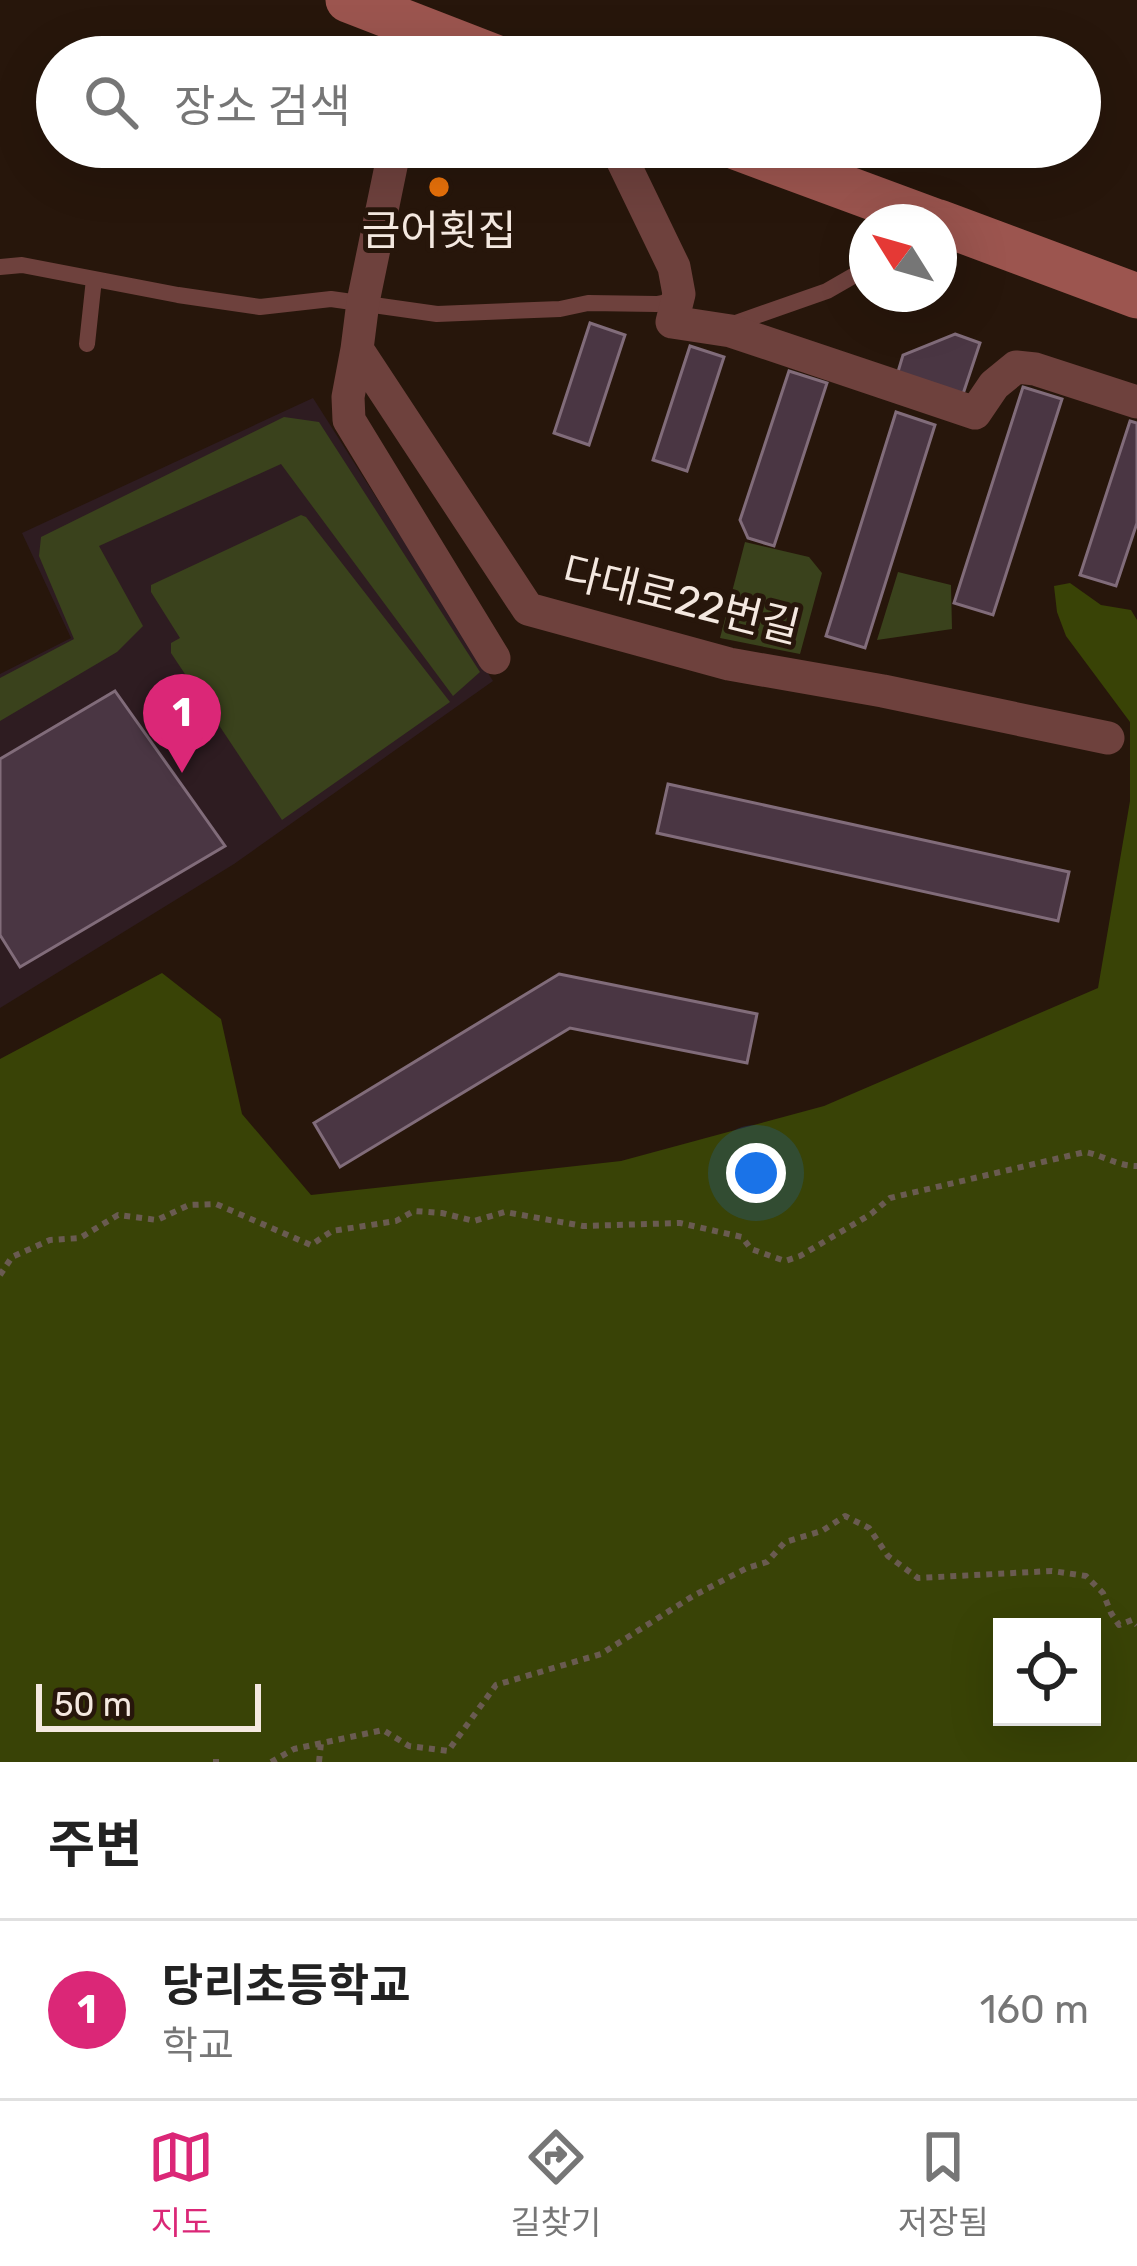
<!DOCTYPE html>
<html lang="ko">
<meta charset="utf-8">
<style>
body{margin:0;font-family:Rubik,"Noto Sans KR",sans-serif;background:#f2f2f2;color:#222}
.controls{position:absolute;right:36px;bottom:36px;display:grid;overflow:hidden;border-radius:0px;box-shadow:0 12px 48px #0002}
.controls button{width:108px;height:108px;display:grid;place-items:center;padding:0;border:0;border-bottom:3px solid #e0e0e0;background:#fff;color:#222;font:60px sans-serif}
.compass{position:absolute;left:849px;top:204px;width:108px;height:108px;border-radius:50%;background:#fff;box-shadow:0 12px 48px #0002;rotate:307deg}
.scale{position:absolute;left:36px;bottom:30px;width:225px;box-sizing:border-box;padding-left:12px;border:6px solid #f4e8e0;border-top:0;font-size:33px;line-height:42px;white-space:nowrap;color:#f4e8e0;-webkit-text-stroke:9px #27160b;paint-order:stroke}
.you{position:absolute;left:756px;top:1173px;width:42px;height:42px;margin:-30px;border:9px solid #fff;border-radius:50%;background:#1a73e8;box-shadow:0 0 0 18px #1a73e833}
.badge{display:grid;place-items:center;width:78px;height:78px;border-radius:50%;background:#db2777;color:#fff;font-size:39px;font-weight:700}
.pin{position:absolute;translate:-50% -99px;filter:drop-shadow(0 3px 6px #0008)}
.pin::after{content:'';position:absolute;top:63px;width:42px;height:36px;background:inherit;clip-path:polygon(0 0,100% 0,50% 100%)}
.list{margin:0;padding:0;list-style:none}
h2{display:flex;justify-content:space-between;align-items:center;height:156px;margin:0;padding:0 48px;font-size:51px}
h2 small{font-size:39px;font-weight:400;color:#767676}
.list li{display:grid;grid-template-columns:78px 1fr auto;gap:36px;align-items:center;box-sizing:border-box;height:180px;padding:0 48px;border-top:3px solid #e0e0e0}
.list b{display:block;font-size:45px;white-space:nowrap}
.list p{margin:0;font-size:39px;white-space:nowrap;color:#767676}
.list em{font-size:39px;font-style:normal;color:#767676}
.icon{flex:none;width:66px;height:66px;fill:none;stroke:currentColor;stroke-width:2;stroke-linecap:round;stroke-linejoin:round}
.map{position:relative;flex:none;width:1137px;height:1762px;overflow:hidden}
.search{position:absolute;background:#fff;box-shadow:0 12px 48px #0002;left:36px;right:36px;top:36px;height:132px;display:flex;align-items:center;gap:30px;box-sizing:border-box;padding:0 42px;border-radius:66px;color:#767676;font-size:45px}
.sheet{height:336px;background:#fff}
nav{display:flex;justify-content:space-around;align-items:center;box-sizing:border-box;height:168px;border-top:3px solid #e0e0e0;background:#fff;font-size:33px;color:#767676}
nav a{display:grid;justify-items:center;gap:6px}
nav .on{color:#db2777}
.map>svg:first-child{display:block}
.education{fill:#2e1c21}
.green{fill:#3a421c}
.forest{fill:#394306;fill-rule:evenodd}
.building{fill:#4a3643;stroke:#816c7a;stroke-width:3}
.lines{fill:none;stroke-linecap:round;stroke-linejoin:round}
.path{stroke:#6a5b51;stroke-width:6;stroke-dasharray:6 6;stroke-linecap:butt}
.service{stroke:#6e413d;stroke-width:16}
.minor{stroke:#6e413d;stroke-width:33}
.secondary{stroke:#9c554f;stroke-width:45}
.food-dot{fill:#e8710a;stroke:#27160b;stroke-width:4.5}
.labels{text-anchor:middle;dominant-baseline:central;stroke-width:10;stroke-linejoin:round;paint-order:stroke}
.poi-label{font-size:42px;fill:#f4e8e0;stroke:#27160b}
.street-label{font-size:42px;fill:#f4e8e0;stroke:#27160b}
</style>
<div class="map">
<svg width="1137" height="1762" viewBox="0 0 1137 1762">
<rect width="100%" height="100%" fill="#27160b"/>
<!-- education -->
<path class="education" d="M313,398l180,283 -259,183 -234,144v-334l71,-36 -49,-105z"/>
<!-- green -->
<path class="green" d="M284,417l35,5 161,250 -27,24 -172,-232 -182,82 44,80 -26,26 -117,69v-43l74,-39 -35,-83 2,-19z
M301,515l5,2 144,185 -168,118 -111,-167v-10l9,-5 -29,-46v-7z
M745,542l64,15 13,16 -22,81 -80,-16z
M898,572l53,13 1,44 -75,11z"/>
<!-- forest -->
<path class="forest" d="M1070,583l31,22 30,5 6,10v1142h-1137v-703l162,-86 59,46 21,95 69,81 310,-34 203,-55 274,-118 32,-187v-79l-64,-86 -9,-24 -3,-26zM1002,1627h90v90h-90z"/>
<!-- building -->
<path class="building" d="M590,323l35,12 -36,110 -35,-12z
M955,334l25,9 -18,54 -65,-22 6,-20z
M690,346l34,11 -37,114 -34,-11z
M789,371l38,12 -53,163 -26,-8 -8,-18z
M1023,387l39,12 -69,216 -39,-12z
M896,412l39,13 -70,223 -39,-12z
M1130,421l7,2v100l-21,63 -36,-11z
M115,691l110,155 -205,121 -20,-32v-176z
M668,784l401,88 -11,49 -401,-88z
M559,974l198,40 -10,49 -177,-35 -230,139 -26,-44z"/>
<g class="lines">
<!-- path -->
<path class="path" d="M0,1275l12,-18 38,-17 30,-2 38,-23 39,5 32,-15 27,-1 95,41 21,-14 64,-10 18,-10 28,2 32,8 31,-9 78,14 97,-3 62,14 9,12 34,12 15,-5 71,-42 19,-16 195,-46c20,4 32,14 52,14
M213,1762h10
M271,1762l23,-13 89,-19 26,16 39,5 48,-66 105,-31 92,-58 54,-28 20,-6 18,-20 37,-11 23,-15 24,12 19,28 30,22 134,-7 34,5 17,17 8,20 8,12 13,-5 5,5
M319,1762l2,-19"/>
<!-- service -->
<path class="service" d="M0,267l22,-2 156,30 82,12 71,-8 106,15 123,-5 28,-6 69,1 20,-4
M730,325l97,-34 40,-23
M87,344l7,-65"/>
<!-- minor -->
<path class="minor" d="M395,147l-32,155 -6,47 171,260 201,55 154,27 225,47
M616,147l58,120 5,27 -7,28 59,9 244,82 19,-28 22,-18 19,2 102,33
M357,349l-9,48 1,23 145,238"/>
<!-- secondary -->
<path class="secondary" d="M348,0l147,57
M735,147l203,75
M939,222l198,74"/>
</g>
<!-- markers -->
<circle class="food-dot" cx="439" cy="187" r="12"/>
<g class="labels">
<!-- poi labels -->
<g class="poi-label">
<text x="439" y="231">금어횟집</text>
</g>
<!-- street labels -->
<g class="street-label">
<text transform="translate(681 600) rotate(14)">다대로22번길</text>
</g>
</g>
</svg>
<div class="controls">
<button><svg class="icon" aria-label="locate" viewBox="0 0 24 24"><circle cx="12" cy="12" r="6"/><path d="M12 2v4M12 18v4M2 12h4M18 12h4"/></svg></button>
</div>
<svg class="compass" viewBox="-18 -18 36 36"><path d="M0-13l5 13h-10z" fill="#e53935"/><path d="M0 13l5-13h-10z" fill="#767676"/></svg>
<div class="scale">50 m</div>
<div class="you"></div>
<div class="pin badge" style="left:182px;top:773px">1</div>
<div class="search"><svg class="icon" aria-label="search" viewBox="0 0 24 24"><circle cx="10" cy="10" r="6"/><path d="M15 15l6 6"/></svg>장소 검색</div>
</div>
<section class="sheet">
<h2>주변<small></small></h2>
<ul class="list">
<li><span class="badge">1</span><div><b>당리초등학교</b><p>학교</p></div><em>160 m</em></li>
</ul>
</section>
<nav>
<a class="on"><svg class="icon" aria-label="map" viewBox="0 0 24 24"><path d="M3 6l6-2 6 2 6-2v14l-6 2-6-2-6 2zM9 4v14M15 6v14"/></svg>지도</a>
<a><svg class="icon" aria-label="directions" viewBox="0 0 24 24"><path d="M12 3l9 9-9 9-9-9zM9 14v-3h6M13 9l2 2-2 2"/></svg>길찾기</a>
<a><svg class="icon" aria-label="saved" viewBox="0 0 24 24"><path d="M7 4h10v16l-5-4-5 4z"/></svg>저장됨</a>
</nav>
